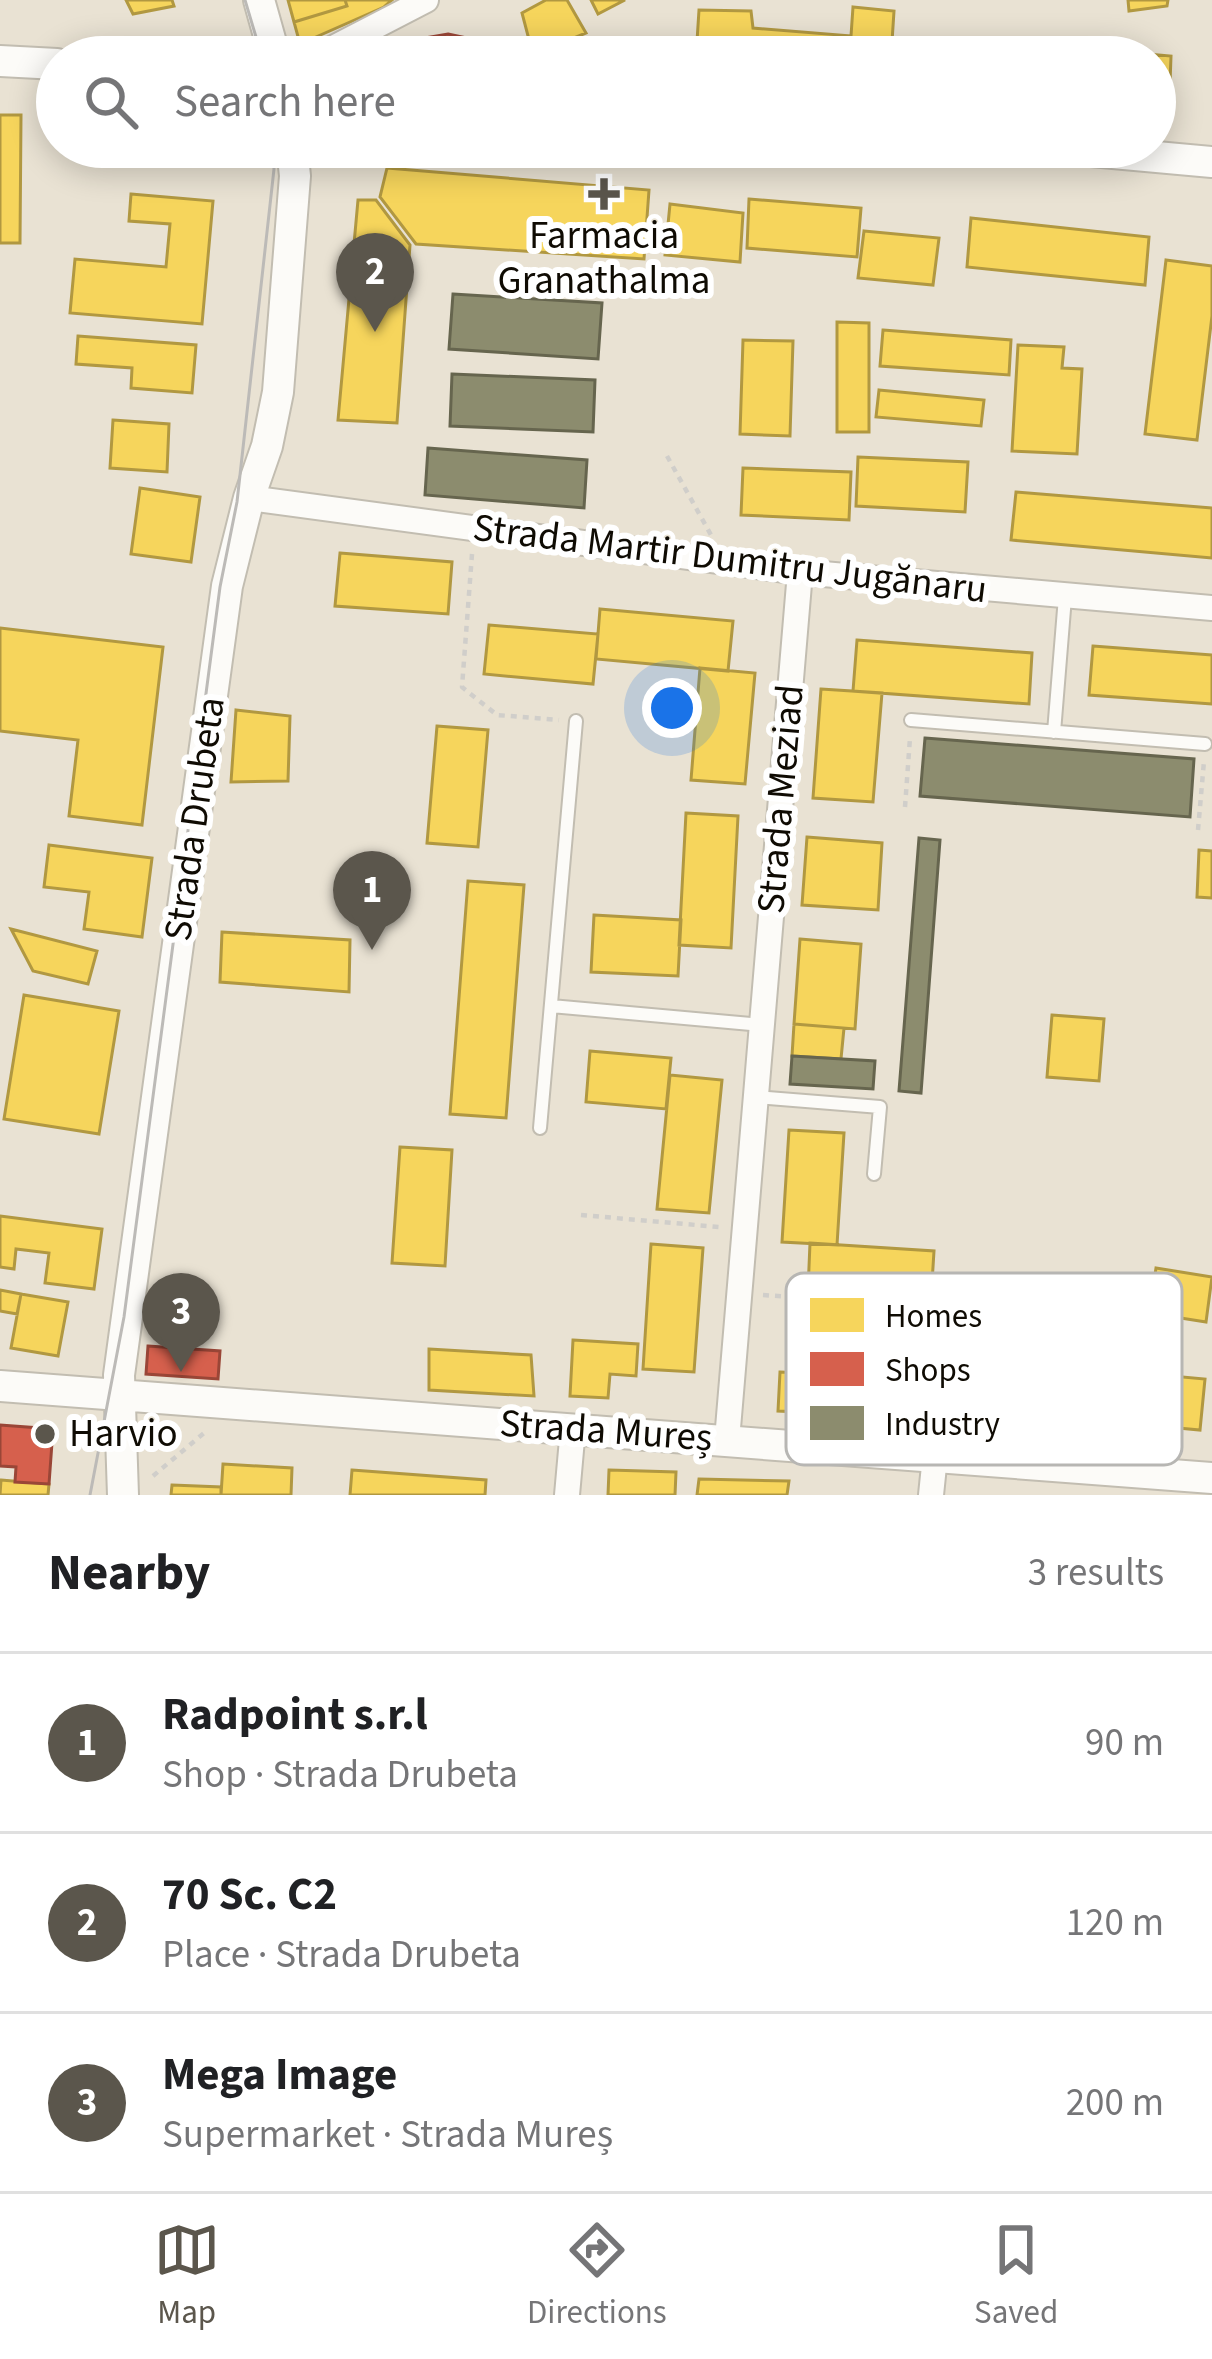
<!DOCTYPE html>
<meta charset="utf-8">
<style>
body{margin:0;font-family:"Source Sans 3",sans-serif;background:#f2f2f2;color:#202124}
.you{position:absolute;left:672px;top:708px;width:42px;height:42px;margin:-30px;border:9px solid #fff;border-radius:50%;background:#1a73e8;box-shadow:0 0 0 18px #1a73e833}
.badge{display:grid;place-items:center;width:78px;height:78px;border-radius:50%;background:#5b564c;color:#fff;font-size:39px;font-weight:700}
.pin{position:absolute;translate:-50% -99px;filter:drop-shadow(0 3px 6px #0008)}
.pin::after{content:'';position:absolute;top:63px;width:42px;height:36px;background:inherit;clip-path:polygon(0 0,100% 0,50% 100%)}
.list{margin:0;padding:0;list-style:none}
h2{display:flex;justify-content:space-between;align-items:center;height:156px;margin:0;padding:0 48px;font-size:51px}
h2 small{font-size:39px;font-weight:400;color:#757577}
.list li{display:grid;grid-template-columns:78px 1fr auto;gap:36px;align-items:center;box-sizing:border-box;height:180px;padding:0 48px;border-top:3px solid #e0e0e0}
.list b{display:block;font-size:45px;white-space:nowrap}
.list p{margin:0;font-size:39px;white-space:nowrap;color:#757577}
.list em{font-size:39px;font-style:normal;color:#757577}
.icon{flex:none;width:66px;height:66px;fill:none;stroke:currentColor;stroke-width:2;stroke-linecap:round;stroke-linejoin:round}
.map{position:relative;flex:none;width:1212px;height:1495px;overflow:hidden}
.search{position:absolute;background:#fff;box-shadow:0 6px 30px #0003;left:36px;right:36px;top:36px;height:132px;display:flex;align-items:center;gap:30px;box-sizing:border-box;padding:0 42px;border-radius:66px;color:#757577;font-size:45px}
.sheet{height:696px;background:#fff}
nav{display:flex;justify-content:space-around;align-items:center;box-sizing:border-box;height:168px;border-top:3px solid #e0e0e0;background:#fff;font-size:33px;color:#757577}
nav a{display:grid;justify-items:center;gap:6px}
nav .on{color:#5b564c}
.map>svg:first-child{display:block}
.homes{fill:#f6d55c;stroke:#b19841;stroke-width:3}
.shops{fill:#d6604d;stroke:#9a4637;stroke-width:3}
.industry{fill:#8c8c6e;stroke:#66654e;stroke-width:3}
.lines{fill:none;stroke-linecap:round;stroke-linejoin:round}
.service-casing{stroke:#c2bdb1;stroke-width:16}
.minor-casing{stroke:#c2bdb1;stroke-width:28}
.tertiary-casing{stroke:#c2bdb1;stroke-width:34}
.path{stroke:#d0ceca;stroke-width:4.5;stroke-dasharray:6 6;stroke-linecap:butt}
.service{stroke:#fcfbf8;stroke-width:12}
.minor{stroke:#fcfbf8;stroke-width:24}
.tertiary{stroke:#fcfbf8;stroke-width:30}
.tram{stroke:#bcbab7;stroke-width:3}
.poi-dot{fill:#5b564c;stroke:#fff;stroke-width:4.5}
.labels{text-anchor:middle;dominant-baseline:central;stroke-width:12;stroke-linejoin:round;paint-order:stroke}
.poi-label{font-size:39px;fill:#0f0b03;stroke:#fff}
.street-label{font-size:39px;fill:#0f0b03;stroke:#fff}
.key{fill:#fff;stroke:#b7b6b3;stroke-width:3}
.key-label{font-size:33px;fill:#0f0b03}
</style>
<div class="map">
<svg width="1212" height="1495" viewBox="0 0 1212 1495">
<rect width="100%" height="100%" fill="#e9e2d3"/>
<!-- homes -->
<path class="homes" d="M126,0h46l2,6 -41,8z
M288,0h57l2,6 -53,16z
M345,0h47l-8,7 -84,37 -6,-22 53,-16z
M546,0h21l19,33 -53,22 -11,-42z
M591,0h34l-27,14z
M1128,0h40l-1,6 -38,5z
M853,7l41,4 -3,46h-195l3,-47 52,1 2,17 98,8z
M971,39l54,3v15h-55z
M1125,52l46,4 -2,54 -14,-1v-52h-30z
M0,115h21l-1,128h-20z
M387,168l262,22 -5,69 -228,-15 -36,-47z
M131,194l82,7 -11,123 -132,-11 5,-54 91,8 4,-43 -41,-3z
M749,199l112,9 -4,49 -110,-9z
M358,200h18l34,45 -13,178 -59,-3z
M670,204l73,9 -3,49 -75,-7z
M971,218l178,19 -4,48 -178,-18z
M864,231l75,7 -6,47 -75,-7z
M1166,260l46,6v50l-15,124 -52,-6z
M837,322l32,1v109h-32z
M883,330l128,10 -2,35 -129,-9z
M78,336l118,9 -4,48 -61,-5 1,-20 -56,-4z
M743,340l50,1 -3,95 -50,-2z
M1018,345l46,2 -2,21 20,1 -5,85 -65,-3z
M879,390l105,10 -3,26 -105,-9z
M113,420l56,4 -2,48 -57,-4z
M858,457l110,5 -3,50 -109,-6z
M743,468l108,4 -2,48 -108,-5z
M140,488l60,9 -9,65 -60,-8z
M1016,492l196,16v50l-201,-18z
M340,553l112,9 -4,52 -113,-8z
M600,609l133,12 -5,50 -132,-12z
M489,625l109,9 -5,50 -109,-10z
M0,628l163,19 -21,178 -73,-9 9,-76 -78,-9z
M857,640l175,13 -3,51 -176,-13z
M1093,646l119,9v49l-123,-9z
M700,668l55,5 -10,111 -54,-4z
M821,689l61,4 -9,109 -60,-4z
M236,710l54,6 -2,65 -57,1z
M437,726l51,4 -10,117 -51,-4z
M686,813l52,3 -7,132 -52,-3z
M807,837l75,6 -4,67 -76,-5z
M49,845l103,13 -10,79 -58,-8 5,-37 -45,-5z
M1199,850l13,1v47l-15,-1z
M468,881l56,4 -18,233 -56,-4z
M594,915l87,5 -3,56 -87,-4z
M11,929l86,22 -9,33 -55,-13z
M222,932l128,8 -1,52 -129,-10z
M800,939l61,5 -6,85 -61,-5z
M24,995l95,16 -20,123 -95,-15z
M1052,1015l52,4 -5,62 -52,-4z
M794,1024l50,4 -3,31 -49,-3z
M590,1051l81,7 -5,51 -80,-7z
M670,1075l52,5 -13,133 -52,-4z
M789,1130l55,3 -7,112 -55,-3z
M400,1147l52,3 -7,116 -53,-3z
M0,1216l102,13 -8,60 -49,-6 4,-30 -33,-4 -2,20 -14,-2z
M810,1243l124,8 -3,48 -123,-8z
M651,1244l52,4 -9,124 -51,-3z
M1156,1268l56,9 -6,45 -57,-9z
M0,1290l21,4 -4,20 -17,-3z
M21,1294l47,8 -10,54 -47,-8z
M573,1340l65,4 -2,32 -26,-2 -2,24 -38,-2z
M429,1349l102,6 3,41 -105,-6z
M780,1372l43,2 -3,39 -42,-2z
M1139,1373l66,6 -5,51 -65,-6z
M223,1464l69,4 -1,27h-70z
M352,1470l134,10 -1,15h-135z
M609,1470l67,2 -1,23h-67z
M699,1479l90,2 -2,14h-90z
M1,1480l48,4 -1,11h-48z
M172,1485l49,2v8h-50z"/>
<!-- shops -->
<path class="shops" d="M448,34l75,16 -1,7h-94l-3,-19z
M148,1346l72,5 -2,28 -72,-5z
M0,1425l53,4 -4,55 -34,-2 1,-15 -16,-1z"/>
<!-- industry -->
<path class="industry" d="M453,294l149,9 -4,56 -149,-10z
M452,374l143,6 -2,52 -143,-6z
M428,448l159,12 -3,48 -159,-13z
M925,738l269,21 -4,58 -270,-21z
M919,838l21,2 -19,253 -22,-2z
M792,1056l83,5 -2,28 -83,-5z"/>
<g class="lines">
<defs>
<path id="service" d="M911,720l294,24
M1054,732l11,-135
M551,1006l211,19
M756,1097l124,10 -6,67
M540,1128l36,-407"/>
<path id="minor" d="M316,57l110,-57
M249,498l551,74 412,36
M727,1440l73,-868
M567,1495l6,-67
M931,1495l4,-39"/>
<path id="tertiary" d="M259,0l16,57
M0,61l57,3
M1047,147l165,15
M0,1386l1212,92
M123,1495l-4,-120 108,-789 22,-88 18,-52 11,-54 17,-216 -3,-29"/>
</defs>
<!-- service casing -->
<use href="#service" class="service-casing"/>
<!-- minor casing -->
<use href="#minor" class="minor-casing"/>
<!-- tertiary casing -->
<use href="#tertiary" class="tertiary-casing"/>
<!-- path -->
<path class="path" d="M667,456l44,79
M472,554l-10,133 35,28 62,5
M905,807l5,-69
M1198,830l6,-69
M581,1215l138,12
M763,1295l166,11
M153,1476l51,-43"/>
<!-- service -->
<use href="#service" class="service"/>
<!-- minor -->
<use href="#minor" class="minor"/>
<!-- tertiary -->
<use href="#tertiary" class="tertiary"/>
<!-- tram -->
<path class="tram" d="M245,0l17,57
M90,1495l34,-178 96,-730 17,-85 37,-333 -2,-22"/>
</g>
<!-- markers -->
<g class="poi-dot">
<path d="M598 176h12v12h12v12h-12v12h-12v-12h-12v-12h12z"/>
<circle cx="45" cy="1434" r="12"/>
</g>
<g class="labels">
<!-- poi labels -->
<g class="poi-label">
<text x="604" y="236">Farmacia<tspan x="604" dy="45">Granathalma</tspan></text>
<text x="69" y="1434" text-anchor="start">Harvio</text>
</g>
<!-- street labels -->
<g class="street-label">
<text transform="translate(730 559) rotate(7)">Strada Martir Dumitru Jugănaru</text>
<text transform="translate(781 799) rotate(-85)">Strada Meziad</text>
<text transform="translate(195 819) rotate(-82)">Strada Drubeta</text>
<text transform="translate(606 1431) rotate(4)">Strada Mureș</text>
</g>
</g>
<!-- legend -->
<rect x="786" y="1273" width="396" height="192" rx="18" class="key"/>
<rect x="810" y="1298" width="54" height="34" fill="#f6d55c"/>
<rect x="810" y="1352" width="54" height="34" fill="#d6604d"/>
<rect x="810" y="1406" width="54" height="34" fill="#8c8c6e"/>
<g class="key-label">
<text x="885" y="1327">Homes</text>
<text x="885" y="1381">Shops</text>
<text x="885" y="1435">Industry</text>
</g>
</svg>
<div class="you"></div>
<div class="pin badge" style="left:372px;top:950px">1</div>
<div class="pin badge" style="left:375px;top:332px">2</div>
<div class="pin badge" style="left:181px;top:1372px">3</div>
<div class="search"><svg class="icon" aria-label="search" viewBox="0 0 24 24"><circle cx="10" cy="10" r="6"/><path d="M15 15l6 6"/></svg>Search here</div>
</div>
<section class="sheet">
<h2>Nearby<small>3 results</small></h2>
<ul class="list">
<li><span class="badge">1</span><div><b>Radpoint s.r.l</b><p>Shop · Strada Drubeta</p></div><em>90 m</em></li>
<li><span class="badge">2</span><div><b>70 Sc. C2</b><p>Place · Strada Drubeta</p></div><em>120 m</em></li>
<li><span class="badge">3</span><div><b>Mega Image</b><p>Supermarket · Strada Mureș</p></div><em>200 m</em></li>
</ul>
</section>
<nav>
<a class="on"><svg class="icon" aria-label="map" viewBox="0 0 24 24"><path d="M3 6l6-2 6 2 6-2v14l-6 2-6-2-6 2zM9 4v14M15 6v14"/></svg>Map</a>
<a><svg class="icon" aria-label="directions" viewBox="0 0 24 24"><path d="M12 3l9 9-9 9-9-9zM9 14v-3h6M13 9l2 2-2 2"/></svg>Directions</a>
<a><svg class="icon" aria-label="saved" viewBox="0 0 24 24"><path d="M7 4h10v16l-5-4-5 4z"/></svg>Saved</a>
</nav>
